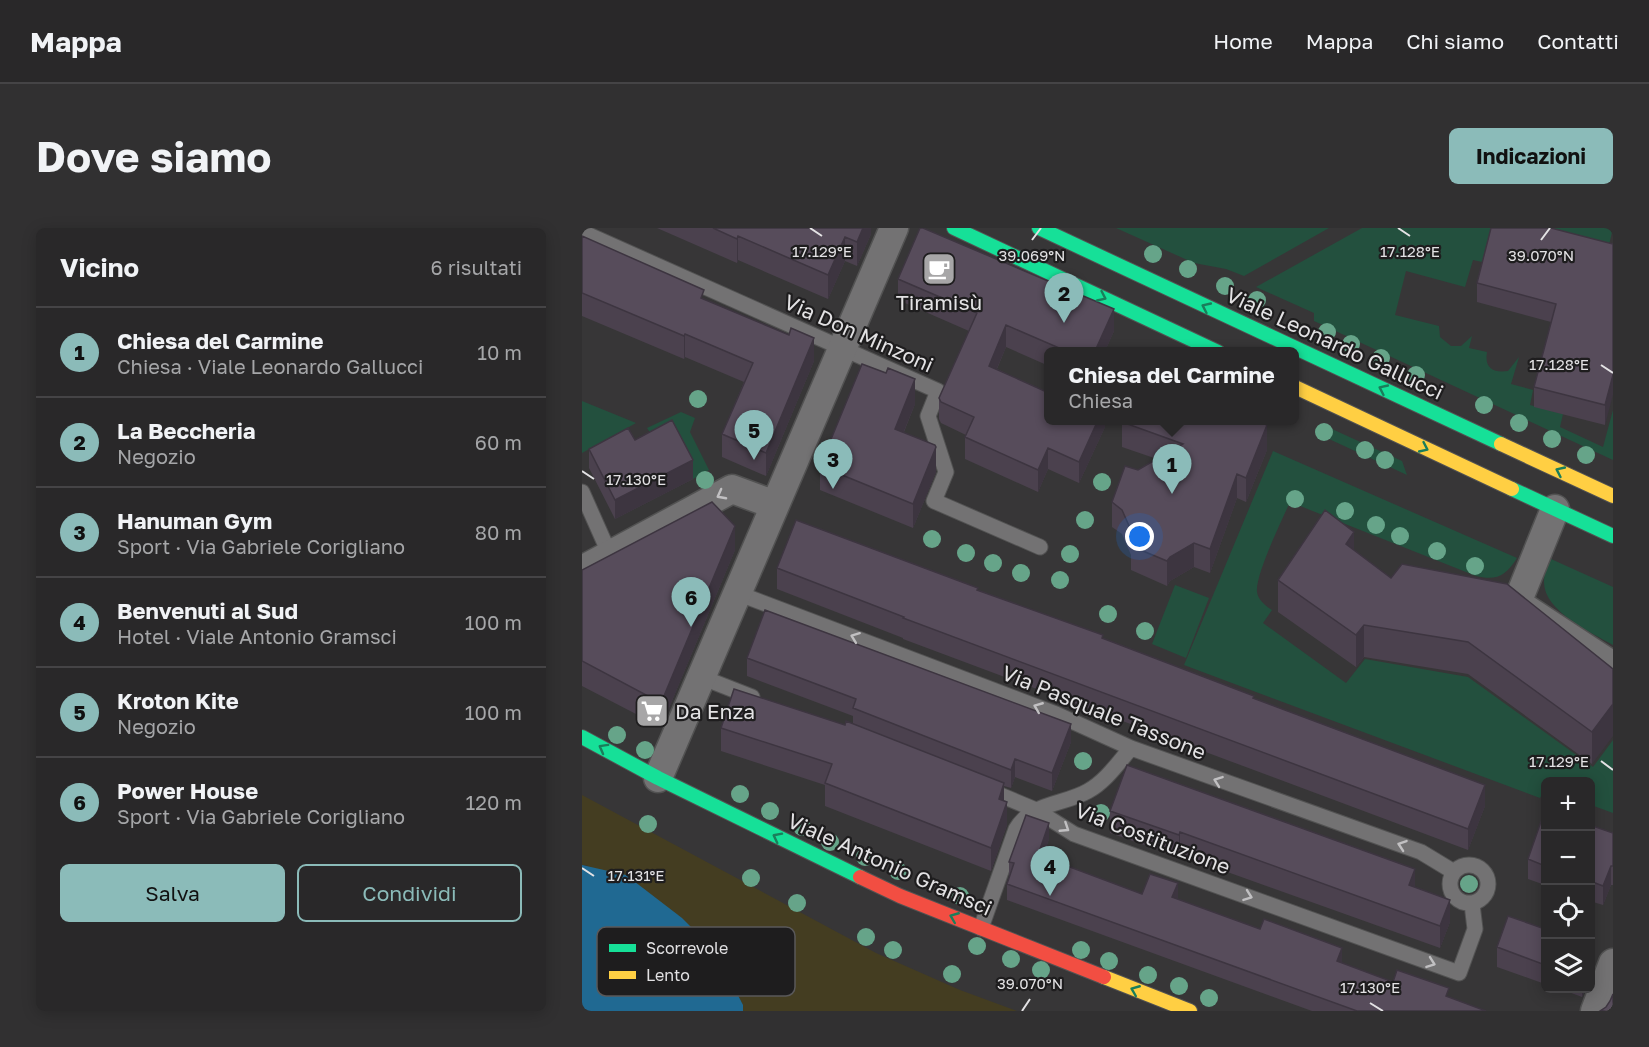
<!DOCTYPE html>
<html lang="it">
<meta charset="utf-8">
<style>
body{margin:0;font-family:"Golos Text",sans-serif;background:#313031;color:#f1f3f6}
.controls{position:absolute;right:18px;bottom:18px;display:grid;overflow:hidden;border-radius:9px;box-shadow:0 3px 15px #0003}
.controls button{width:54px;height:54px;display:grid;place-items:center;padding:0;border:0;border-bottom:2px solid #454446;background:#292829;color:#f1f3f6;font:30px sans-serif}
.you{position:absolute;left:558px;top:309px;width:21px;height:21px;margin:-15px;border:4px solid #fff;border-radius:50%;background:#1a73e8;box-shadow:0 0 0 9px #1a73e833}
.badge{display:grid;place-items:center;width:39px;height:39px;border-radius:50%;background:#8bbbb9;color:#111;font-size:20px;font-weight:700}
.pin{position:absolute;translate:-50% -50px;filter:drop-shadow(0 2px 3px #0008)}
.pin::after{content:'';position:absolute;top:32px;width:21px;height:18px;background:inherit;clip-path:polygon(0 0,100% 0,50% 100%)}
.popup{position:absolute;left:462px;top:119px;width:255px;height:78px;box-sizing:border-box;display:grid;place-content:center;border-radius:9px;background:#292829;filter:drop-shadow(0 2px 4px #0005);font-size:20px;white-space:nowrap;color:#a5a6a8}
.popup b{font-size:22px;color:#f1f3f6}
.popup::after{content:'';position:absolute;left:50%;top:100%;margin-left:-12px;border:12px solid transparent;border-top-color:#292829}
.list{margin:0;padding:0;list-style:none}
h2{display:flex;justify-content:space-between;align-items:center;height:78px;margin:0;padding:0 24px;font-size:26px}
h2 small{font-size:20px;font-weight:400;color:#a5a6a8}
.list li{display:grid;grid-template-columns:39px 1fr auto;gap:18px;align-items:center;box-sizing:border-box;height:90px;padding:0 24px;border-top:2px solid #454446}
.list b{display:block;font-size:22px;white-space:nowrap}
.list p{margin:0;font-size:20px;white-space:nowrap;color:#a5a6a8}
.list em{font-size:20px;font-style:normal;color:#a5a6a8}
.actions{display:flex;gap:12px;padding:18px 24px}
.actions a{flex:1;padding:14px 0;border:2px solid #8bbbb9;border-radius:9px;text-align:center;font-size:21px;color:#8bbbb9}
.actions .main{background:#8bbbb9;color:#111}
.icon{flex:none;width:33px;height:33px;fill:none;stroke:currentColor;stroke-width:2;stroke-linecap:round;stroke-linejoin:round}
.map{position:relative;flex:none;width:1031px;height:783px;overflow:hidden;border-radius:9px}
header{display:flex;align-items:center;gap:36px;box-sizing:border-box;height:84px;padding:0 30px;background:#292829;border-bottom:2px solid #454446}
header strong{font-size:28px}
nav{display:flex;gap:33px;margin-inline-start:auto;font-size:21px}
.intro{display:flex;align-items:center;justify-content:space-between;box-sizing:border-box;height:144px;padding:0 36px}
h1{margin:0;font-size:42px}
.button{padding:15px 27px;border-radius:9px;background:#8bbbb9;color:#111;font-size:21px;font-weight:700}
main{display:flex;gap:36px;padding:0 36px}
aside{flex:1;background:#292829;border-radius:9px;box-shadow:0 3px 15px #0003}
.map>svg:first-child{display:block}
.green{fill:#23503e}
.sand{fill:#443d21}
.water{fill:#206992}
.lines{fill:none;stroke-linecap:round;stroke-linejoin:round}
.lane-casing{stroke:#525252;stroke-width:17}
.street-casing{stroke:#525252;stroke-width:31}
.fast-casing{stroke:#525252;stroke-width:16}
.slow-casing{stroke:#525252;stroke-width:16}
.jam-casing{stroke:#525252;stroke-width:16}
.lane{stroke:#737273;stroke-width:15}
.street{stroke:#737273;stroke-width:28}
.fast{stroke:#16e098;stroke-width:14}
.slow{stroke:#ffcf43;stroke-width:14}
.jam{stroke:#f24e42;stroke-width:14}
.tree{fill:#66a489}
.wall{fill:#4b414e}
.shaded-wall{fill:#3d3540}
.building{fill:#574c5b;stroke:#3d3540;stroke-width:1.5}
.oneway{stroke:#1a7e5b}
.oneway2{stroke:#c1c0c2}
.ticks{fill:none;stroke:#e3e2e4;stroke-width:2}
.labels{text-anchor:middle;dominant-baseline:central;stroke-width:4.5;stroke-linejoin:round;paint-order:stroke}
.poi-label{font-size:21px;fill:#e3e2e4;stroke:#1e1d1e}
.street-label{font-size:21px;fill:#e3e2e4;stroke:#1e1d1e}
.key{fill:#1e1d1e;stroke:#595859;stroke-width:1.5}
.key-label{font-size:16px;fill:#e3e2e4}
.ticks-label{font-size:15px;text-anchor:middle;fill:#e3e2e4;stroke:#1e1d1e;stroke-width:4.5;stroke-linejoin:round;paint-order:stroke}
</style>
<header>
<strong>Mappa</strong>
<nav><a>Home</a><a>Mappa</a><a>Chi siamo</a><a>Contatti</a></nav>
</header>
<div class="intro"><h1>Dove siamo</h1><a class="button">Indicazioni</a></div>
<main>
<aside>
<h2>Vicino<small>6 risultati</small></h2>
<ul class="list">
<li><span class="badge">1</span><div><b>Chiesa del Carmine</b><p>Chiesa · Viale Leonardo Gallucci</p></div><em>10 m</em></li>
<li><span class="badge">2</span><div><b>La Beccheria</b><p>Negozio</p></div><em>60 m</em></li>
<li><span class="badge">3</span><div><b>Hanuman Gym</b><p>Sport · Via Gabriele Corigliano</p></div><em>80 m</em></li>
<li><span class="badge">4</span><div><b>Benvenuti al Sud</b><p>Hotel · Viale Antonio Gramsci</p></div><em>100 m</em></li>
<li><span class="badge">5</span><div><b>Kroton Kite</b><p>Negozio</p></div><em>100 m</em></li>
<li><span class="badge">6</span><div><b>Power House</b><p>Sport · Via Gabriele Corigliano</p></div><em>120 m</em></li>
</ul>
<div class="actions"><a class="main">Salva</a><a>Condividi</a></div>
</aside>
<div class="map">
<svg width="1031" height="783" viewBox="0 0 1031 783">
<rect width="100%" height="100%" fill="#373637"/>
<!-- green -->
<path class="green" d="M534,0h213l-85,48 -18,-7 -32,-6z
M780,0h251l-8,34 -118,1 -14,-3 -8,27 -59,-16 -11,44 44,11 1,11 11,9h10l11,-10 -3,12 18,4c-3,17 7,21 21,19l11,-14 -8,27 22,6 -3,15 33,9 -3,13 43,20 10,-37v50l-299,-139v-8l-58,-26z
M0,173l54,22 -54,30z
M99,184l14,6 -5,14 19,38 -16,9 -34,-33 -12,-18z
M739,196l81,37 5,14 -91,-42z
M691,223l244,107c-11,18 -21,23 -41,18l-186,-74c-8,18 -35,73 -33,90 1,8 9,14 15,18l-9,13 83,60 19,-24 103,18 125,90 20,-27v73l-22,-8 -1,-23h-45v6l-5,10 -356,-133z
M969,331l62,28v58c-22,-13 -70,-34 -69,-64 0,-8 4,-16 7,-22z
M593,357l34,13 -23,60 -34,-14z"/>
<!-- sand -->
<path class="sand" d="M0,567l294,158 84,37 57,21h-274l-1,-6 -27,-54 -129,-86h-4z"/>
<!-- water -->
<path class="water" d="M0,637l44,10 56,43 33,33 28,54v6h-161z"/>
<g class="lines">
<defs>
<path id="lane" d="M0,4l356,159 -10,25 18,56 -12,29 106,46
M0,264l28,63
M155,365l319,121 75,34 290,104 33,20
M119,449l51,20
M404,561l50,21 38,24 385,139 16,-44 -3,-25
M868 656a19 19 0 1 1 38 0a19 19 0 1 1-38 0Z
M399,700l35,-99c16,-27 48,-24 72,-38 18,-10 30,-28 43,-43"/>
<path id="street" d="M973,281l-38,94 96,63
M0,342l150,-81 43,16
M76,550l236,-550
M1013,783l18,-48"/>
<path id="fast" d="M372,0l264,124
M457,0l462,216
M930,261l101,47
M0,509l76,41 202,99"/>
<path id="slow" d="M713,159l217,102
M919,216l112,52
M522,749l86,34"/>
<path id="jam" d="M278,649l40,19 204,81"/>
</defs>
<!-- lane casing -->
<use href="#lane" class="lane-casing"/>
<!-- street casing -->
<use href="#street" class="street-casing"/>
<!-- fast casing -->
<use href="#fast" class="fast-casing"/>
<!-- slow casing -->
<use href="#slow" class="slow-casing"/>
<!-- jam casing -->
<use href="#jam" class="jam-casing"/>
<!-- lane -->
<use href="#lane" class="lane"/>
<!-- street -->
<use href="#street" class="street"/>
<!-- fast -->
<use href="#fast" class="fast"/>
<!-- slow -->
<use href="#slow" class="slow"/>
<!-- jam -->
<use href="#jam" class="jam"/>
</g>
<!-- trees -->
<g class="tree">
<circle cx="571" cy="26" r="9"/>
<circle cx="606" cy="41" r="9"/>
<circle cx="643" cy="58" r="9"/>
<circle cx="675" cy="72" r="9"/>
<circle cx="745" cy="104" r="9"/>
<circle cx="769" cy="116" r="9"/>
<circle cx="799" cy="130" r="9"/>
<circle cx="834" cy="147" r="9"/>
<circle cx="116" cy="171" r="9"/>
<circle cx="902" cy="177" r="9"/>
<circle cx="937" cy="195" r="9"/>
<circle cx="742" cy="204" r="9"/>
<circle cx="970" cy="211" r="9"/>
<circle cx="783" cy="222" r="9"/>
<circle cx="1004" cy="227" r="9"/>
<circle cx="803" cy="232" r="9"/>
<circle cx="123" cy="252" r="9"/>
<circle cx="520" cy="254" r="9"/>
<circle cx="713" cy="271" r="9"/>
<circle cx="763" cy="283" r="9"/>
<circle cx="503" cy="292" r="9"/>
<circle cx="794" cy="297" r="9"/>
<circle cx="818" cy="308" r="9"/>
<circle cx="350" cy="311" r="9"/>
<circle cx="855" cy="323" r="9"/>
<circle cx="384" cy="325" r="9"/>
<circle cx="488" cy="326" r="9"/>
<circle cx="411" cy="335" r="9"/>
<circle cx="893" cy="338" r="9"/>
<circle cx="439" cy="345" r="9"/>
<circle cx="478" cy="352" r="9"/>
<circle cx="526" cy="386" r="9"/>
<circle cx="563" cy="403" r="9"/>
<circle cx="35" cy="507" r="9"/>
<circle cx="63" cy="522" r="9"/>
<circle cx="501" cy="533" r="9"/>
<circle cx="158" cy="566" r="9"/>
<circle cx="188" cy="583" r="9"/>
<circle cx="519" cy="585" r="9"/>
<circle cx="66" cy="596" r="9"/>
<circle cx="220" cy="599" r="9"/>
<circle cx="248" cy="614" r="9"/>
<circle cx="283" cy="629" r="9"/>
<circle cx="316" cy="643" r="9"/>
<circle cx="169" cy="650" r="9"/>
<circle cx="887" cy="656" r="9"/>
<circle cx="378" cy="668" r="9"/>
<circle cx="215" cy="675" r="9"/>
<circle cx="284" cy="709" r="9"/>
<circle cx="395" cy="718" r="9"/>
<circle cx="311" cy="722" r="9"/>
<circle cx="499" cy="722" r="9"/>
<circle cx="429" cy="731" r="9"/>
<circle cx="527" cy="733" r="9"/>
<circle cx="459" cy="742" r="9"/>
<circle cx="370" cy="746" r="9"/>
<circle cx="566" cy="747" r="9"/>
<circle cx="597" cy="758" r="9"/>
<circle cx="627" cy="770" r="9"/>
</g>
<!-- wall -->
<path class="wall" d="M75,0h214v6l-14,32 -12,-5 -17,38 -90,-39 -1,3z
M0,8l122,63 110,62 -48,115 -44,-19v-23l22,-52 -59,-25 -1,2 -102,-43z
M1031,16l-8,181 -71,-18v-20l17,-65 -74,-20v-19z
M316,51l216,52 -9,20h-56v15l-43,-19 -9,22 108,51v7l-26,56 -31,-14 -10,23 -73,-33v-22l1,-2 -25,-12 -2,-4v-21l30,-67 -71,-31z
M333,176l-11,28 32,40 -23,56 -93,-38v-24z
M540,194l145,28 -21,52 -9,-4 -27,75 -16,-6 -24,14 -3,5 -36,-16v-15l-9,-21 -10,-7v-25l26,-32 19,-11 -35,-12z
M53,212l58,39 -78,40 -26,-51v-19z
M153,322l-74,177 -79,-41v-116z
M772,322l37,28 222,91 -21,95 -124,-90 -104,-17 -8,10 -78,-55v-32z
M195,340l201,22 276,109 231,107 -17,44 -565,-211v-1l-126,-49z
M165,430l324,84 -19,49 -37,-14 -4,11 -7,-2v15l3,24 -16,46 -166,-65v-21l-104,-34v-23l132,-4v-8l-106,-40z
M963,582v75l-17,-6v-20z
M528,583l305,76 35,35 -10,26 -260,-93 -1,2 -69,-24z
M1008,597l23,8v52h-2l-8,20 -13,-4z
M467,611l-6,18 99,37 36,5 164,64 51,19 56,15 37,14h-174l-305,-111v-16l2,-7v-15z
M963,701v55l-48,-17v-20z
M976,760h28l-4,9z"/>
<!-- shaded-wall -->
<path class="shaded-wall" d="M281,0h8v6l-14,32v-24z
M156,8v24l-1,3v-24z
M263,9v24l-17,38v-24z
M532,81v22l-9,20h-10z
M424,97v22l-17,40v-21z
M103,106v23l-1,2v-23z
M232,110v23l-48,115v-23z
M1031,147v20l-8,30v-20z
M333,151v25l-20,49v-24z
M516,192h7v7l-26,56v-21z
M685,197v25l-21,52v-24z
M354,219v25l-23,56v-24z
M466,220v21l-10,23v-22z
M111,232v19l-78,40v-19z
M655,246v24l-27,75v-24z
M153,298v24l-74,177v-24z
M772,304v32l-8,-20z
M612,315v24l-24,14 -3,5v-25l3,-4z
M782,397v32l-8,10v-32z
M1031,476v32l-21,28v-32z
M489,496v18l-19,49v-18z
M433,531v18l-4,11v-18z
M422,555v23l-5,-7z
M903,557v21l-17,44v-21z
M425,574v23l-16,46v-23z
M467,595v16l-11,33v-17z
M598,604v23l-1,2v-22z
M1029,638v19l-8,20v-19z
M833,641v22l-6,-6z
M596,655v17l-6,-3z
M868,672v22l-10,26v-22z
M1012,719v19l-4,10v-19z
M760,720v16l-5,-3z
M1000,760h4l-4,9z"/>
<!-- building -->
<path class="building" d="M131,0h150l-6,14 -12,-5 -17,38 -90,-39 -1,3z
M338,0h3l191,81 -19,42h-29l-60,-26 -17,41 60,27v27h49l-19,42 -31,-14 -10,22 -73,-33 9,-20 -33,-15 -2,-4 38,-85 -79,-34z
M909,0h60l62,16v131l-8,30 -71,-18 22,-83 -79,-21z
M0,8l122,54 -3,8 88,37 2,-7 23,10 -48,115 -44,-19 31,-71 -68,-29 -1,2 -102,-43z
M280,136l24,9 2,-5 27,11 -20,50 40,16 1,2 -23,57 -93,-38z
M90,192l21,40 -78,40 -26,-51 39,-21 7,12z
M540,192h132l13,5 -21,53 -9,-4 -27,75 -16,-6 -24,14 -3,4 -36,-15 3,-9 -12,-27 -10,-8 13,-36 13,4 45,-26 -61,-22z
M130,274l23,24 -74,177 -79,-42v-91z
M743,282l29,22 -8,12 45,34 11,-14 105,20 106,85v35l-21,28 -124,-90 -104,-17 -8,10 -78,-55z
M214,292l182,68 -1,2 126,45 -1,3 152,58 -1,2 232,87 -17,44 -565,-211 1,-1 -127,-49z
M183,382l306,114 -19,49 -37,-14 -4,11 -158,-62 3,-9 -109,-41z
M152,461l111,36 1,-4 158,62 -5,16 8,3 -16,46 -166,-65 7,-19 -111,-36z
M545,537l288,104 -6,16 41,15 -10,26 -260,-94 -1,3 -69,-24z
M963,582v56l-17,-7z
M444,587l23,8 -11,32 104,39 8,-20 28,9 -6,14 88,32 4,-10 78,29 -5,13 56,21 4,-12 52,18 -3,8 40,15h-129l-350,-127 7,-21 -5,-1z
M1008,597l23,8v33h-2l-8,20 -13,-5z
M926,688l37,13v36l-48,-18z
M1008,717l4,2 -4,10z
M1031,766v17h-13l6,-4 4,-6z"/>
<!-- one-way arrows -->
<defs><path id="oneway-chevron" d="M-2-3.5L2.5 0L-2 3.5" fill="none" stroke-width="1.6" stroke-linecap="round" stroke-linejoin="round" transform="scale(1.5)"/></defs>
<g class="oneway">
<use href="#oneway-chevron" transform="translate(520 69) rotate(25)"/>
<use href="#oneway-chevron" transform="translate(624 79) rotate(-155)"/>
<use href="#oneway-chevron" transform="translate(801 161) rotate(-155)"/>
<use href="#oneway-chevron" transform="translate(842 220) rotate(25)"/>
<use href="#oneway-chevron" transform="translate(978 243) rotate(-155)"/>
<use href="#oneway-chevron" transform="translate(21 520) rotate(-151)"/>
<use href="#oneway-chevron" transform="translate(195 609) rotate(-153)"/>
<use href="#oneway-chevron" transform="translate(372 689) rotate(-158)"/>
<use href="#oneway-chevron" transform="translate(553 762) rotate(-158)"/>
</g>
<g class="oneway2">
<use href="#oneway-chevron" transform="translate(139 267) rotate(152)"/>
<use href="#oneway-chevron" transform="translate(273 409) rotate(-159)"/>
<use href="#oneway-chevron" transform="translate(456 479) rotate(-158)"/>
<use href="#oneway-chevron" transform="translate(636 553) rotate(-160)"/>
<use href="#oneway-chevron" transform="translate(483 600) rotate(33)"/>
<use href="#oneway-chevron" transform="translate(820 617) rotate(-161)"/>
<use href="#oneway-chevron" transform="translate(666 668) rotate(20)"/>
<use href="#oneway-chevron" transform="translate(849 735) rotate(20)"/>
</g>
<!-- ticks -->
<path class="ticks" d="M228,0l12,8M816,0l12,8M450,12l9,-12M959,12l9,-12M1019,137l12,8M0,243l12,8M1019,533l12,9M0,640l12,8M788,775l13,8M440,783l8,-12"/>
<!-- icons -->
<defs>
<symbol id="cafe-square" viewBox="-11 -11 22 22"><rect x="-9" y="-9" width="18" height="18" rx="4" fill="#a7a6a7" stroke="#1e1d1e"/><path d="M-5.5-4.5H6V0H3Q3 3.5 0 3.5H-2.5Q-5.5 3.5-5.5 0ZM3-3.2v2h1.7v-2ZM-6 4.5H4V6H-6Z" fill="#fff"/></symbol>
<symbol id="supermarket-square" viewBox="-11 -11 22 22"><rect x="-9" y="-9" width="18" height="18" rx="4" fill="#a7a6a7" stroke="#1e1d1e"/><path d="M-6-5.5h2.5l.6 2H6L4.5 2H-2.5L-4.4-4H-6ZM-1.5 3.2a1.3 1.3 0 1 0 .1 0ZM3 3.2a1.3 1.3 0 1 0 .1 0Z" fill="#fff"/></symbol>
</defs>
<g fill-rule="evenodd">
<use href="#cafe-square" x="338" y="22" width="38" height="38"/>
<use href="#supermarket-square" x="51" y="464" width="38" height="38"/>
</g>
<g class="labels">
<!-- poi labels -->
<g class="poi-label">
<text x="357" y="74">Tiramisù</text>
<text x="93" y="483" text-anchor="start">Da Enza</text>
</g>
<!-- street labels -->
<g class="street-label">
<text transform="translate(277 105) rotate(24)">Via Don Minzoni</text>
<text transform="translate(753 115) rotate(25)">Viale Leonardo Gallucci</text>
<text transform="translate(522 484) rotate(22)">Via Pasquale Tassone</text>
<text transform="translate(571 610) rotate(21)">Via Costituzione</text>
<text transform="translate(308 636) rotate(24)">Viale Antonio Gramsci</text>
</g>
</g>
<!-- legend -->
<rect x="15" y="699" width="198" height="69" rx="9" class="key"/>
<rect x="27" y="716" width="27" height="8" fill="#16e098"/>
<rect x="27" y="743" width="27" height="8" fill="#ffcf43"/>
<g class="key-label">
<text x="64" y="726">Scorrevole</text>
<text x="64" y="753">Lento</text>
</g>
<g class="ticks-label">
<text x="828" y="29">17.128°E</text>
<text x="240" y="29">17.129°E</text>
<text x="450" y="33">39.069°N</text>
<text x="959" y="33">39.070°N</text>
<text x="977" y="142">17.128°E</text>
<text x="54" y="257">17.130°E</text>
<text x="977" y="539">17.129°E</text>
<text x="54" y="653">17.131°E</text>
<text x="448" y="761">39.070°N</text>
<text x="788" y="765">17.130°E</text>
</g>
</svg>
<div class="controls">
<button>+</button>
<button>−</button>
<button><svg class="icon" aria-label="locate" viewBox="0 0 24 24"><circle cx="12" cy="12" r="6"/><path d="M12 2v4M12 18v4M2 12h4M18 12h4"/></svg></button>
<button><svg class="icon" aria-label="layers" viewBox="0 0 24 24"><path d="M12 4l9 5-9 5-9-5zM3 14l9 5 9-5"/></svg></button>
</div>
<div class="you"></div>
<div class="pin badge" style="left:590px;top:266px">1</div>
<div class="popup"><b>Chiesa del Carmine</b>Chiesa</div>
<div class="pin badge" style="left:482px;top:95px">2</div>
<div class="pin badge" style="left:251px;top:261px">3</div>
<div class="pin badge" style="left:468px;top:668px">4</div>
<div class="pin badge" style="left:172px;top:232px">5</div>
<div class="pin badge" style="left:109px;top:399px">6</div>
</div>
</main>
